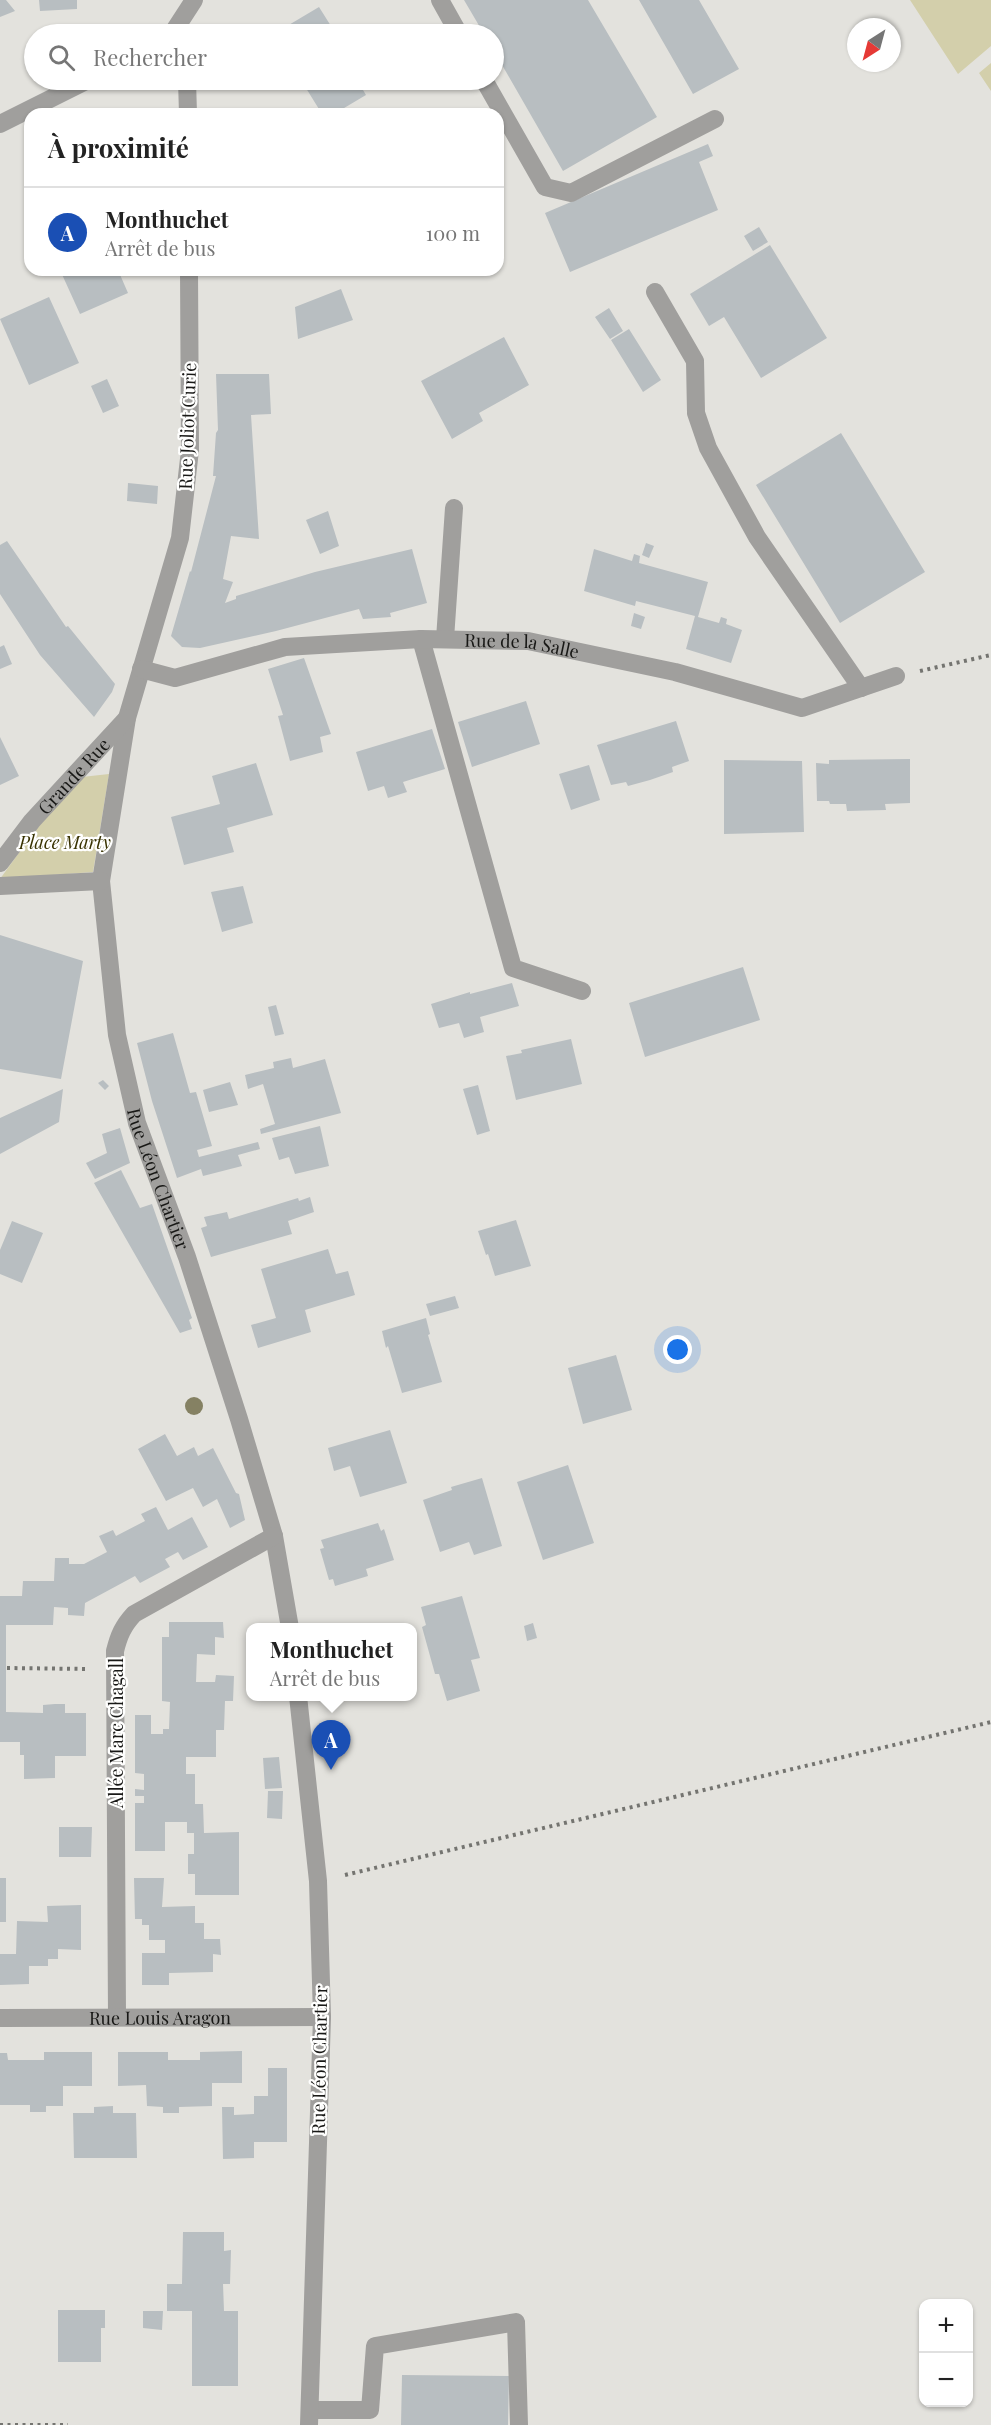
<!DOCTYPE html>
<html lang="fr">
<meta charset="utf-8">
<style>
body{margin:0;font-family:"Playfair Display",serif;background:#f2f2f2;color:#222}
.controls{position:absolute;right:18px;bottom:18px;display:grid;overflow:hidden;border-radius:12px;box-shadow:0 2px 4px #0004}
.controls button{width:54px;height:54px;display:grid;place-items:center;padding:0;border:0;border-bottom:2px solid #e0e0e0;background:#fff;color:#222;font:30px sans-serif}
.compass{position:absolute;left:847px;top:18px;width:54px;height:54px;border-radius:50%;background:#fff;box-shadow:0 2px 4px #0004;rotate:216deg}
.you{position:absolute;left:678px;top:1350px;width:21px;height:21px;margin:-15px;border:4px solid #fff;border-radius:50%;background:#1a73e8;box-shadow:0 0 0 9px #1a73e833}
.badge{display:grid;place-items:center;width:39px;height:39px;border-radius:50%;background:#0b8043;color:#fff;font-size:20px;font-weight:700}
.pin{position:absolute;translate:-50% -50px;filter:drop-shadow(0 2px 3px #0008)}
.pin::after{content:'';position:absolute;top:32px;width:21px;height:18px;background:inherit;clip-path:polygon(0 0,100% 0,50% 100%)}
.popup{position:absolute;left:246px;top:1623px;width:171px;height:78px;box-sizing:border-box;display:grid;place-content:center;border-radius:12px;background:#fff;filter:drop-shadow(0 2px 4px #0005);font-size:20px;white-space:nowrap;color:#767676}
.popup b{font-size:22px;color:#222}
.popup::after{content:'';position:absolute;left:50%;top:100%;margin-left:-12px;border:12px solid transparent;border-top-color:#fff}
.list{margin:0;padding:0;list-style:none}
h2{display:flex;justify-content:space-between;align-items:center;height:78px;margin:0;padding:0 24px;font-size:26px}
h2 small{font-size:20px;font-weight:400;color:#767676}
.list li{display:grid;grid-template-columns:39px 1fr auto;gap:18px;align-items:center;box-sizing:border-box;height:90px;padding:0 24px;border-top:2px solid #e0e0e0}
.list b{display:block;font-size:22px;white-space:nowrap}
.list p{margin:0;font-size:20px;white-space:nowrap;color:#767676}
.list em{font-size:20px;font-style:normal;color:#767676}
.icon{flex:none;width:33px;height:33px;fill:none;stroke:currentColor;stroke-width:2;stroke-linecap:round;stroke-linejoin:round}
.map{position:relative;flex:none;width:991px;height:2425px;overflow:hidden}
.search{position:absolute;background:#fff;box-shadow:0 2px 4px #0004;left:24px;top:24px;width:480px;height:66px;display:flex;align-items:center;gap:15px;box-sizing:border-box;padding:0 21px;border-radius:33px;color:#767676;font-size:22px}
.panel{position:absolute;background:#fff;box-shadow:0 2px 4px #0004;left:24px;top:108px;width:480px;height:168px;border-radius:18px}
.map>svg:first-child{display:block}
.green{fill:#d3cfab}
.building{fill:#b8bec1}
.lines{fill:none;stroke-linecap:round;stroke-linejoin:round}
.path{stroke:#747470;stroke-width:4;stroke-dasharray:3 4.5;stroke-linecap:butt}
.lane{stroke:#a09f9d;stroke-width:18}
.street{stroke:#a09f9d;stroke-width:18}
.tree{fill:#858163}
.labels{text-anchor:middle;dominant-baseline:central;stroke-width:4.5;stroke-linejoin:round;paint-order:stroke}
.street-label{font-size:18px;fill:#181816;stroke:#fffffe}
.park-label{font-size:18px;font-style:italic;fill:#383200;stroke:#fffffe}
</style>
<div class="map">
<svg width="991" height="2425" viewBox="0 0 991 2425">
<rect width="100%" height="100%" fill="#e3e2dd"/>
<!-- green -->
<path class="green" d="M910,0h81v46l-33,28z
M991,63v28l-12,-18z
M109,774l-16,98 -93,7 73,-101z"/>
<!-- building -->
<path class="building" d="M0,0h6l9,11 -15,6z
M39,0h38v9l-37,2z
M464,0h124l69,117 -94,54 -69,-120v-17h-10z
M639,0h60l40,69 -46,25z
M319,7l17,27h-51l-3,-5z
M301,80h56l9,15 -32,19h-12z
M708,144l5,12 -14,6 19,48 -148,62 -25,-59z
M759,227l9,15 -15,9 -9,-15z
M770,245l57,93 -66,40 -37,-61 -15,9 -19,-32z
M60,270h58l10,23 -48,21z
M341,289l12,31 -55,19 -3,-32z
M49,297l30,66 -50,22 -29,-66z
M609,308l14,23 -13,8 -15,-22z
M629,329l32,51 -18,12 -32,-52z
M504,337l25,48 -50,28 4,8 -31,18 -31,-58z
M216,374h53l2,40 -20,1 8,124 -28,-3 -8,43 10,3 -8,21 11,-4v-3l79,-24 97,-23 15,54 -37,10 1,4 -28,2 -4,-10 -83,22 -76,17 -18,-1 -11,-11 19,-65 1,1 25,-96h-3l3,-43 2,-3z
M107,379l12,27 -16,7 -12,-27z
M841,433l84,139 -85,51 -84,-138z
M128,483l30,3 -1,18 -30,-3z
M328,511l11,35 -19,8 -14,-34z
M7,541l59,86 2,-1 47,58 -3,8 -18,25 -54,-62 -40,-61v-49z
M646,543l8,3 -5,12 -7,-3z
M594,549l38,12 2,-7 6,2 -1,7 69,19 -10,35 21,6 2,-6 6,2 -1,5 16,6 -11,33 -45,-14 9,-33 -59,-15 -1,5 -51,-15z
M634,613l11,4 -4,12 -10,-3z
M4,645l8,19 -12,5v-22z
M304,658l27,76 -11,3 3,15 -33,9 -12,-45 5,-1 -15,-46z
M526,701l14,43 -68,23 -14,-45z
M676,721l13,40 -17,6 1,5 -23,8 -22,6 -2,-4 -15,3 -14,-40z
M432,729l13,40 -42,13 4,10 -19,6 -4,-12 -16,5 -12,-39z
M0,737l19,39 -19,9z
M910,759v44l-25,1 1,6 -39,1 -1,-7h-16l-1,-3h-12l-1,-38 13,1v-4z
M724,760l78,1 2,71 -80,2z
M256,763l17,52 -46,13 7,24 -50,13 -13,-48 49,-13 -8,-28z
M589,765l11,35 -29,10 -12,-36z
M243,886l10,37 -31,9 -11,-40z
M0,935l83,26 -22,118 -61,-10z
M743,967l17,53 -115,37 -16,-54z
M512,983l7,23 -39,11 4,15 -20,6 -5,-15 -20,5 -8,-24 39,-12v2z
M276,1005l8,29 -9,2 -7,-29z
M173,1033l17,60 6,-1 16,54 -15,4 2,7 59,-15 2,7 -22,6 4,11 -39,10 -2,-7 -24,9 -25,-77 -15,-58z
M571,1039l11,45 -66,16 -10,-44 16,-3 -1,-3z
M291,1058l2,10 32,-9 16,54 -80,21 -1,-5 15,-5 -12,-40 -15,5 -3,-14 29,-7 -1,-6z
M103,1080l6,6 -4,4 -7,-7z
M230,1082l8,23 -29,7 -6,-22z
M478,1085l12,46 -13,4 -14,-46z
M63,1089l-4,33 -59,32v-36z
M320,1126l9,40 -34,8 -6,-17 -10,3 -7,-22z
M120,1128l10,35 -35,16 -9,-16 21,-10 -5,-19z
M121,1170l19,38 12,-4 40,114 -3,2 3,9 -12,4 -86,-150z
M310,1197l4,15 -26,9 4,13 -81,23 -10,-29 6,-2 -3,-9 23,-5 2,7 69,-21 1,3z
M516,1220l15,46 -36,10 -7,-22 -2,1 -8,-24z
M12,1221l31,12 -21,50 -22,-9v-24z
M328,1249l8,25 12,-3 7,24 -50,15 6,22 -53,16 -7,-23 25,-7 -15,-49z
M455,1296l4,12 -29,8 -4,-12z
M426,1318l4,16 -2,1 14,47 -40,11 -14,-47 -2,2 -4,-17z
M616,1355l16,55 -49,14 -15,-56z
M390,1430l17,53 -47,14 -10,-31 -16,5 -6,-23z
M165,1434l12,22 17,-9 4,9 15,-8 23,45 3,1 6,26 -15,8 -13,-29 -14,8 -10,-19 -27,13 -28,-52z
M568,1465l26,78 -51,17 -26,-78z
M482,1478l20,68 -28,9 -5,-13 -29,10 -17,-52 29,-10 -1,-3z
M156,1507l12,23 24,-13 16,30 -25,13 -5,-8 -13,7 5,8 -30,16 -5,-7 -50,27 -1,13 -16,-1v-7l-14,-1 -1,18h-47v87l37,1v-8l12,-1h10v9h21v43h-31v22l-31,1v-24h-4v-13h-20v-146h22l1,-15h31l1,-23h14v6h15l23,-12 -8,-16 14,-6 3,6 29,-15 -4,-7z
M378,1523l3,8 3,-2 10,31 -28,9 2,7 -33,10 -2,-7 -4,1 -9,-31 4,-1 -3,-8z
M462,1596l18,62 -9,2 9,31 -33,10 -8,-27h-4l-13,-47 4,-2 -5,-18z
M169,1622h54l1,16 -9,-1v18l-18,-1 -1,28h19l1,-7 18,1 -1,25h-8l-1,29h-8v27h-30v17h9v30h8l1,29 35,-1v63h-44v-21h-7v-20h6v-21h-7v-11h-22v29h-30v-48h9v-7h-9v-7l9,1v-16l-9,-1v-58h16v19h12v-5h6l1,-27 -8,-1v-64h7z
M533,1623l4,15 -10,3 -3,-15z
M279,1757l3,31 -17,1 -2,-31z
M268,1791h15l-1,28 -15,-1z
M59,1827h33l-1,30h-32z
M0,1878h6v44h-6z
M134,1878h30l-2,29 33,-1v17h9v16h16l1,16 -8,-1v18l-44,1v12h-27v-32h23v-13h-16v-15h-7v-6h-7z
M81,1905v45l-23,-1v10h-10v7h-19v18l-29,1v-31h16l1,-33 31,1 -1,-16z
M242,2051v32h-30v23l-33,1v6h-16v-6l-16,-1 -1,-21 -28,1v-34h50v8h32v-8z
M44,2052h48v34h-29v20h-17v6h-16v-7h-30v-52h7l1,7h36z
M268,2068h19v74h-33v16l-31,1 -1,-52h12v8l20,-1v-18h14z
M113,2106v7h23l1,45h-63l-1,-45h21v-6z
M183,2232h41v19l7,-1 -1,34h-7l1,27h14v75h-46v-75h-25v-27h15z
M58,2310h47v18h-4v34h-43z
M143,2311h20l-1,19 -19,-2z
M402,2375l107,1 -1,49h-107z"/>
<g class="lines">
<!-- path -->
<path class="path" d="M920,671l71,-16
M7,1668l81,1
M345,1875l646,-153
M0,2425h68"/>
<!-- lane -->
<path class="lane" d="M440,0l19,34
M484,80l61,107 26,6 144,-74
M655,292l40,69 1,52 12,35 49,89 104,151
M421,639l92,329 69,23
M445,639l9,-131
M310,2410h60l5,-64 141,-24 3,103"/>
<!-- street -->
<g class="street">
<path d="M172,34l22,-34"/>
<path d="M187,80l1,34"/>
<path d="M0,124l88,-44"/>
<path id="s1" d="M189,270l1,180 -10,88 -53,180 -26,163 16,154 20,88 50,134 52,162 35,117 16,92"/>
<path id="s2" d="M141,669l34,9 110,-31 136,-8 107,2 147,31 127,36 94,-32"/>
<path id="s3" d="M0,863l32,-42 95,-103"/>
<path d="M0,886l101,-5"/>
<path d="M298,1696l20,185 4,136 -13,408"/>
<path d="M117,2016l-2,-365c4,-16 8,-25 19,-37l140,-78"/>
<path id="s4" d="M0,2018l322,-1"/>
</g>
</g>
<!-- trees -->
<circle class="tree" cx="194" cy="1406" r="9"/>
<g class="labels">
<!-- street labels -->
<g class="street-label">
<text transform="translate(187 426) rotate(-88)">Rue Joliot Curie</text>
<text stroke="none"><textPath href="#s2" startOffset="387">Rue de la Salle</textPath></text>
<text stroke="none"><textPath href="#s3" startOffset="114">Grande Rue</textPath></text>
<text stroke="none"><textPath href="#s1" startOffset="926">Rue Léon Chartier</textPath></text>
<text transform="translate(116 1733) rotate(-90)">Allée Marc Chagall</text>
<text stroke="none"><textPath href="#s4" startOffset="160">Rue Louis Aragon</textPath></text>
<text transform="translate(319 2060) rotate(-89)">Rue Léon Chartier</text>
</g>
<!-- park labels -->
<g class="park-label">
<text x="65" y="842">Place Marty</text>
</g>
</g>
</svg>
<div class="controls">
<button>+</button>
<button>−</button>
</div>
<svg class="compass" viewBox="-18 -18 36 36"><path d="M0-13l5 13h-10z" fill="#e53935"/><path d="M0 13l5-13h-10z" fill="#767676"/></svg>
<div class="you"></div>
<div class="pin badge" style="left:331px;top:1770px;background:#1a4fb4">A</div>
<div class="popup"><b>Monthuchet</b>Arrêt de bus</div>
<div class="search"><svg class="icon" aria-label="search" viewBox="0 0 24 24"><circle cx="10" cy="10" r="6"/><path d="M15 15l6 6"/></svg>Rechercher</div>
<section class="panel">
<h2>À proximité<small></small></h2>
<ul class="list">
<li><span class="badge" style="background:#1a4fb4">A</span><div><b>Monthuchet</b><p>Arrêt de bus</p></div><em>100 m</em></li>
</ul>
</section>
</div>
